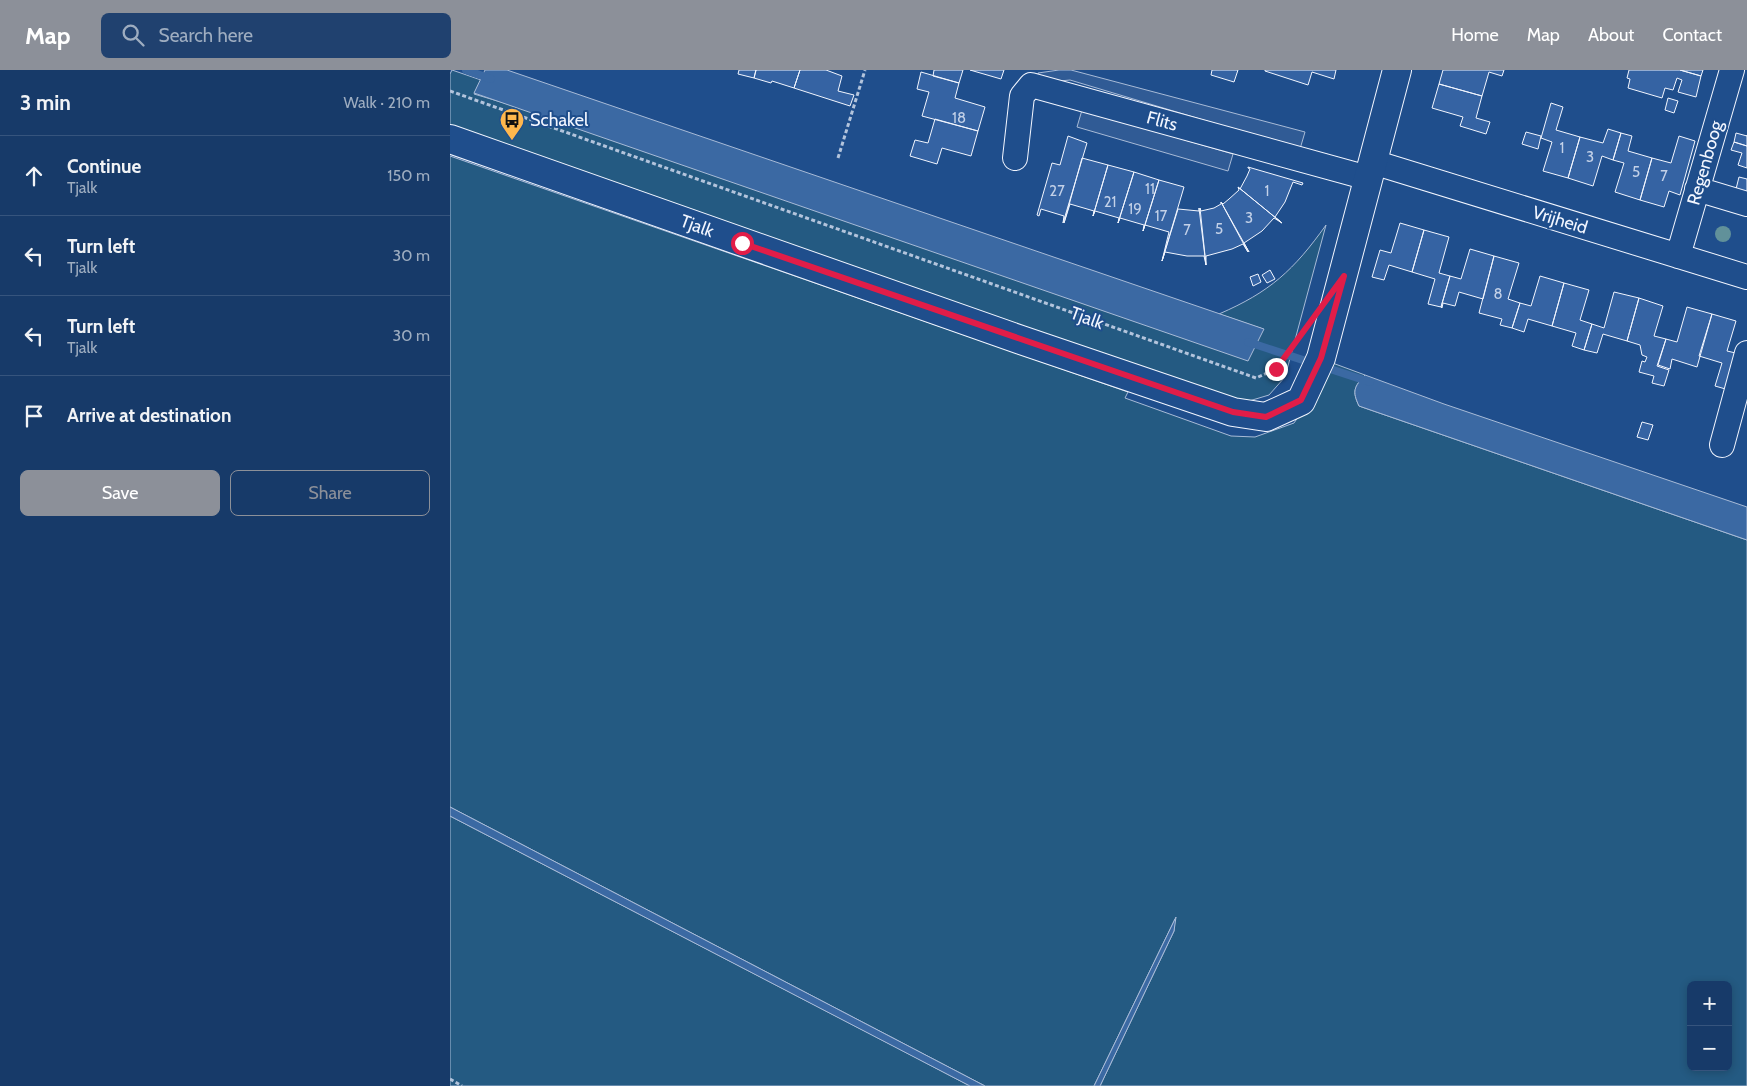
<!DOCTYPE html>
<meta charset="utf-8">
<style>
body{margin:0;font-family:Cabin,sans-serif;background:#20416f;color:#f1f3f6}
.controls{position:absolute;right:15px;bottom:15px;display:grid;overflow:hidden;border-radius:8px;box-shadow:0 2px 8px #0003}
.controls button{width:45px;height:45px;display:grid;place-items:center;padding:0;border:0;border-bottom:1px solid #36547d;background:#173a69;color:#f1f3f6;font:25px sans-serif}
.stop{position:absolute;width:15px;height:15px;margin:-11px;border:4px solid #e11d48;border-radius:50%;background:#fff}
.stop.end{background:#e11d48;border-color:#fff;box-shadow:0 1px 5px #0008}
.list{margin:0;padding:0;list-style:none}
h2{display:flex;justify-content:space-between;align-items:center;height:65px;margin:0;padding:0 20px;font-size:21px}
h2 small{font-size:16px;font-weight:400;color:#9eadc0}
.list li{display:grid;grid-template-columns:32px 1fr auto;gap:15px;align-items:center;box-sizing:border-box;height:80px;padding:0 20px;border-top:1px solid #36547d}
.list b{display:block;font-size:19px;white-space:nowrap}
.list p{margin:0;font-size:16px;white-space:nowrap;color:#9eadc0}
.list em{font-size:16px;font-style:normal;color:#9eadc0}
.actions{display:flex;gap:10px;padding:15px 20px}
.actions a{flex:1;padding:11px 0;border:1px solid #8c9099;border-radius:8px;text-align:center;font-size:18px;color:#8c9099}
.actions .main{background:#8c9099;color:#fff}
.icon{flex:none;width:28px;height:28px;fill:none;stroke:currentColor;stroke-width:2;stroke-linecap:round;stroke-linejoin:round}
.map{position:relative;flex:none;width:1297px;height:1016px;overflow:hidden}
header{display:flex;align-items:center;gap:30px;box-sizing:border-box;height:70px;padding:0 25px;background:#8c9099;color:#fff}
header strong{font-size:24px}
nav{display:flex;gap:28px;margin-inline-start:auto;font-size:18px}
.search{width:350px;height:45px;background:#20416f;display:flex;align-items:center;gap:12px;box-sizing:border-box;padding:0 18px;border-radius:8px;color:#9eadc0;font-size:19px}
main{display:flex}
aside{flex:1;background:#173a69}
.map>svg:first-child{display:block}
.green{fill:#245a82;stroke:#a8bbd7;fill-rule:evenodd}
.parking{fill:#305b95;stroke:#a8bbd7}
.water{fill:#3b69a3;stroke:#a8bbd7}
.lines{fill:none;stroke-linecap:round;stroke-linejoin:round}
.stream{stroke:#3b69a3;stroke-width:8}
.building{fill:#3563a3;stroke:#f2f6ff}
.street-casing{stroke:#f2f6ff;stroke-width:26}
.secondary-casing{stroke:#f2f6ff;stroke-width:30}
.path{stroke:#b3c4dc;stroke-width:3;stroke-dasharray:4 2.5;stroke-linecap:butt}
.street{stroke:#1f4e8c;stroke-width:24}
.secondary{stroke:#1f4e8c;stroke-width:28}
.tree{fill:#61919a}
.route{stroke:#e11d48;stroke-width:6}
.labels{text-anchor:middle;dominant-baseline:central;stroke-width:4;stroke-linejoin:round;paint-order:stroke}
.number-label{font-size:15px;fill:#c3d1e8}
.poi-label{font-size:18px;fill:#f2f6ff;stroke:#1f4e8c;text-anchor:start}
.street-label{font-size:18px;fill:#f2f6ff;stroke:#1f4e8c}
</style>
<header>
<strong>Map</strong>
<div class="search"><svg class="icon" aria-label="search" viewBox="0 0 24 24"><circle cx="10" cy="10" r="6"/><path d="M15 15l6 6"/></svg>Search here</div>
<nav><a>Home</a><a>Map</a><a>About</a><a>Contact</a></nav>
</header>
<main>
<aside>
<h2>3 min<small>Walk · 210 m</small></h2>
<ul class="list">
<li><svg class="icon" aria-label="ahead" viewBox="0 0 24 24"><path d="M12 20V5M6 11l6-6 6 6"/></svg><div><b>Continue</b><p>Tjalk</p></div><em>150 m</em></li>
<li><svg class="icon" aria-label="left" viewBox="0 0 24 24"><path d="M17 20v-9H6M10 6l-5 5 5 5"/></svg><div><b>Turn left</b><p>Tjalk</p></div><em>30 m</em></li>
<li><svg class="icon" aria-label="left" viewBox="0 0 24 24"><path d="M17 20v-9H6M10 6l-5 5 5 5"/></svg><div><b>Turn left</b><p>Tjalk</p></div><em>30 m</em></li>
<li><svg class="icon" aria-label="arrive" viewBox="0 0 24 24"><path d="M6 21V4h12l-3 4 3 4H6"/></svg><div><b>Arrive at destination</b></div></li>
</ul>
<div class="actions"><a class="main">Save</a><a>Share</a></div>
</aside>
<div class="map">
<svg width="1297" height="1016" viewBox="0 0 1297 1016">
<rect width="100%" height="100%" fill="#1f4e8c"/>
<!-- green -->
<path class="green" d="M2,0l29,10 -7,14 789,235 -44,-15c51,-22 75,-44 107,-89l-41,152 -16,18 -30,9 -789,-275v-55z
M0,86l678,236 -3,6 106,38 24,1 39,-14 15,-22 10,-43 46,17c-11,12 -13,16 -6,31l388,134v546h-647l74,-155 1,-12 -81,167h-109l-535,-279zM1241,915h37v82h-37z
M0,746l457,237 63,33h-520z"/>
<!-- parking -->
<path class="parking" d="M609,0h12l234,62 -5,17 -230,-69 -31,3 -1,-10z
M632,40l151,44 -5,17 -151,-44z"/>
<!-- water -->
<path class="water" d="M35,0h22l757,259 -16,32 -774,-268z
M915,305l79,29 303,103v33l-388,-134c-7,-15 -5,-19 6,-31z
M0,737l535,279h-15l-520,-270z
M726,847l-2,14 -74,155h-6z"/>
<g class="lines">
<!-- stream -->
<path class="stream" d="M16,0l25,9
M798,272l122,40"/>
</g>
<!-- building -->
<path class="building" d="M289,0h17l-2,8 -16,-4z
M306,0h44l-6,18 -22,-7 -1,2 -17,-5z
M350,0h26l16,6 -4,15 16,4 -4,11 -56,-18z
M484,0h29l-4,13 -26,-7z
M520,0h34l-3,9z
M762,0h26l-4,12 -23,-7z
M815,0h71l-2,9 -22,-7 -4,13 -43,-14z
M993,0h61l-2,6 -13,-4 -7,24 -43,-12z
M1179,0h51l21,6 -5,21 -18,-5 4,-12 -5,-2 -4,12 -8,-2 -3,10 -34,-10 2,-9 -3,-1z
M1230,0h23l-2,6z
M471,2l38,11 -4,15 30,9 -7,24 -56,-15 7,-24 -12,-3z
M989,14l43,12 -6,22 14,4 -4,12 -26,-8 3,-9 -31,-9z
M1218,28l10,3 -4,12 -9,-3z
M1101,33l12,4 -7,23 24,7 -12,41 -25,-7 9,-29 -11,-4z
M485,49l43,12 -7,25 -29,-8 -5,16 -27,-8 5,-16 13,3z
M1158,59l13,4 -8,27 -11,-4 -9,30 -25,-8 12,-41 23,6z
M1076,62l15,4 -3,13 -16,-5z
M1171,63l11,3 -4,15 24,7 -12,42 -25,-8 9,-29 -11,-3z
M1286,63l11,3v-1v11l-13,-4z
M618,66l19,7 -24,80 1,-7 -23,-7 -2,7 -2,-1 15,-52 8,2z
M1229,66l16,5 -15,54 -11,-4 -5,16 -24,-7 12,-42 19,5z
M1284,72l13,4v22l-9,-3 4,-12 -11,-3z
M632,88l26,7 -15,51 1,-5 -24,-7 -6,19z
M658,95l26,7 -16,51 1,-5 -24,-7 -2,5z
M798,97l55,16 -1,2 -9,-3 -8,20 -10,15 7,6 -44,-36 2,2 7,-13 3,-7 -2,-1z
M684,102l25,8 -16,51 1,-6 -24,-7 -2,5z
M1289,107l8,2v13l-11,-3z
M709,110l25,7 -22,74 7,-29 -24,-7 -2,6z
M788,117l44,36 -8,-5 -12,13 -18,12 5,9 -28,-50 2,2 6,-5 10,-9z
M771,132l27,50 -5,-8 -11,5 -26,7v9l-6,-57 1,3 13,-3 7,-4z
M749,138l7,57 -2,-9h-17l-22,-4 -3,9 16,-52 21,2z
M950,153l24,7 -12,42 -23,-7 -5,15 -12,-3 8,-27 11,3z
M974,160l25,7 -10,36 11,3 -9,31 -13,-3 7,-25 -23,-7z
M1020,179l24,7 -11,43 -24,-7 -4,14 -12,-3 -1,5 -1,-1 9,-31 11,3z
M1044,186l25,7 -11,36 12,4 -8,25 -12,-3 2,-6 -23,-6z
M820,200l5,9 -8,4 -5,-8z
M808,204l3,8 -8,4 -3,-9z
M1090,206l24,7 -12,43 -24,-7 -4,13 -12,-4 8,-25 11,3z
M1114,213l25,7 -9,30 12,4 -8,26 -12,-4 4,-13 -24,-7z
M1164,222l25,6 -12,43 -24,-7 -6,19 -13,-3 8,-26 12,4z
M1189,228l24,8 -9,30 12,3 -9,27 12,4 -5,16 -12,-3 2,-7 -15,-4 3,-11 3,1 2,-5 -5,-2 -2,-10 -13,-4z
M1237,237l25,7 -15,53 -25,-8 -2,10 -12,-4 8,-26 11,3z
M1262,244l24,7 -9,30 13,3 -11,36 -14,-4 7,-23 -23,-7z
M1192,352l11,3 -5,15 -11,-3z"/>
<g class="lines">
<defs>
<path id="street" d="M565,88l7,-62 9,-11 337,93
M923,92l374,115
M1247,119l50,15
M1228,186l54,-186
M1272,375l25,-92"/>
<path id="secondary" d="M0,69l571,201 212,72 33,5 35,-16 20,-43 76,-288"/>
</defs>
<!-- street casing -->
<use href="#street" class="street-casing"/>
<!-- secondary casing -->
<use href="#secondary" class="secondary-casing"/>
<!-- path -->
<path class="path" d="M0,21l806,287 20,-9 20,-28
M388,88l27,-88
M0,1009l12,7"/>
<!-- street -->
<use href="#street" class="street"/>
<!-- secondary -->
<use href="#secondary" class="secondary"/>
</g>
<!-- trees -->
<circle class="tree" cx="1273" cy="164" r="8"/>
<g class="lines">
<!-- route -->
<path class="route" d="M292,173l491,169 33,5 35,-17 20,-42 23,-82 -68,93"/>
</g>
<!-- icons -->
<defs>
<symbol id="bus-pin" viewBox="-11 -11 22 30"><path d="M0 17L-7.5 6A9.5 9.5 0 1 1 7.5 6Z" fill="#ffb74d" stroke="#1f4e8c"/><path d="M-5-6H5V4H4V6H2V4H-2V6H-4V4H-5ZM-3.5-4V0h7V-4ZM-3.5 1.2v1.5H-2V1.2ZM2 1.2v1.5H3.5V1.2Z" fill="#111"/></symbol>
</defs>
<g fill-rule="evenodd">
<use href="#bus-pin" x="48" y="36" width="28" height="38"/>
</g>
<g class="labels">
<!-- number labels -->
<g class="number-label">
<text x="509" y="48">18</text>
<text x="1112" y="78">1</text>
<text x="1140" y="87">3</text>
<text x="1186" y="102">5</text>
<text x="1214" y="106">7</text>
<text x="700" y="119">11</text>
<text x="607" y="121">27</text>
<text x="817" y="121">1</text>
<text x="660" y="132">21</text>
<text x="685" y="139">19</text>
<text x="711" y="146">17</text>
<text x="799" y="148">3</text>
<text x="769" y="159">5</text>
<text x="737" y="160">7</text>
<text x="1048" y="224">8</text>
</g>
<!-- poi labels -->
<g class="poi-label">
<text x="80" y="50">Schakel</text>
</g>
<!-- street labels -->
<g class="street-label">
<text transform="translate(712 51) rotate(15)">Flits</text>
<text transform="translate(1255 93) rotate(-74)">Regenboog</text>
<text transform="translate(1110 150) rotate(17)">Vrijheid</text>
<text transform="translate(247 156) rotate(20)">Tjalk</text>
<text transform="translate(637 248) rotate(20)">Tjalk</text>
</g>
</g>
</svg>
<div class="controls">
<button>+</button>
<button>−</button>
</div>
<div class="stop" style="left:292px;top:173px"></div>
<div class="stop end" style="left:826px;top:299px"></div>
</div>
</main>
